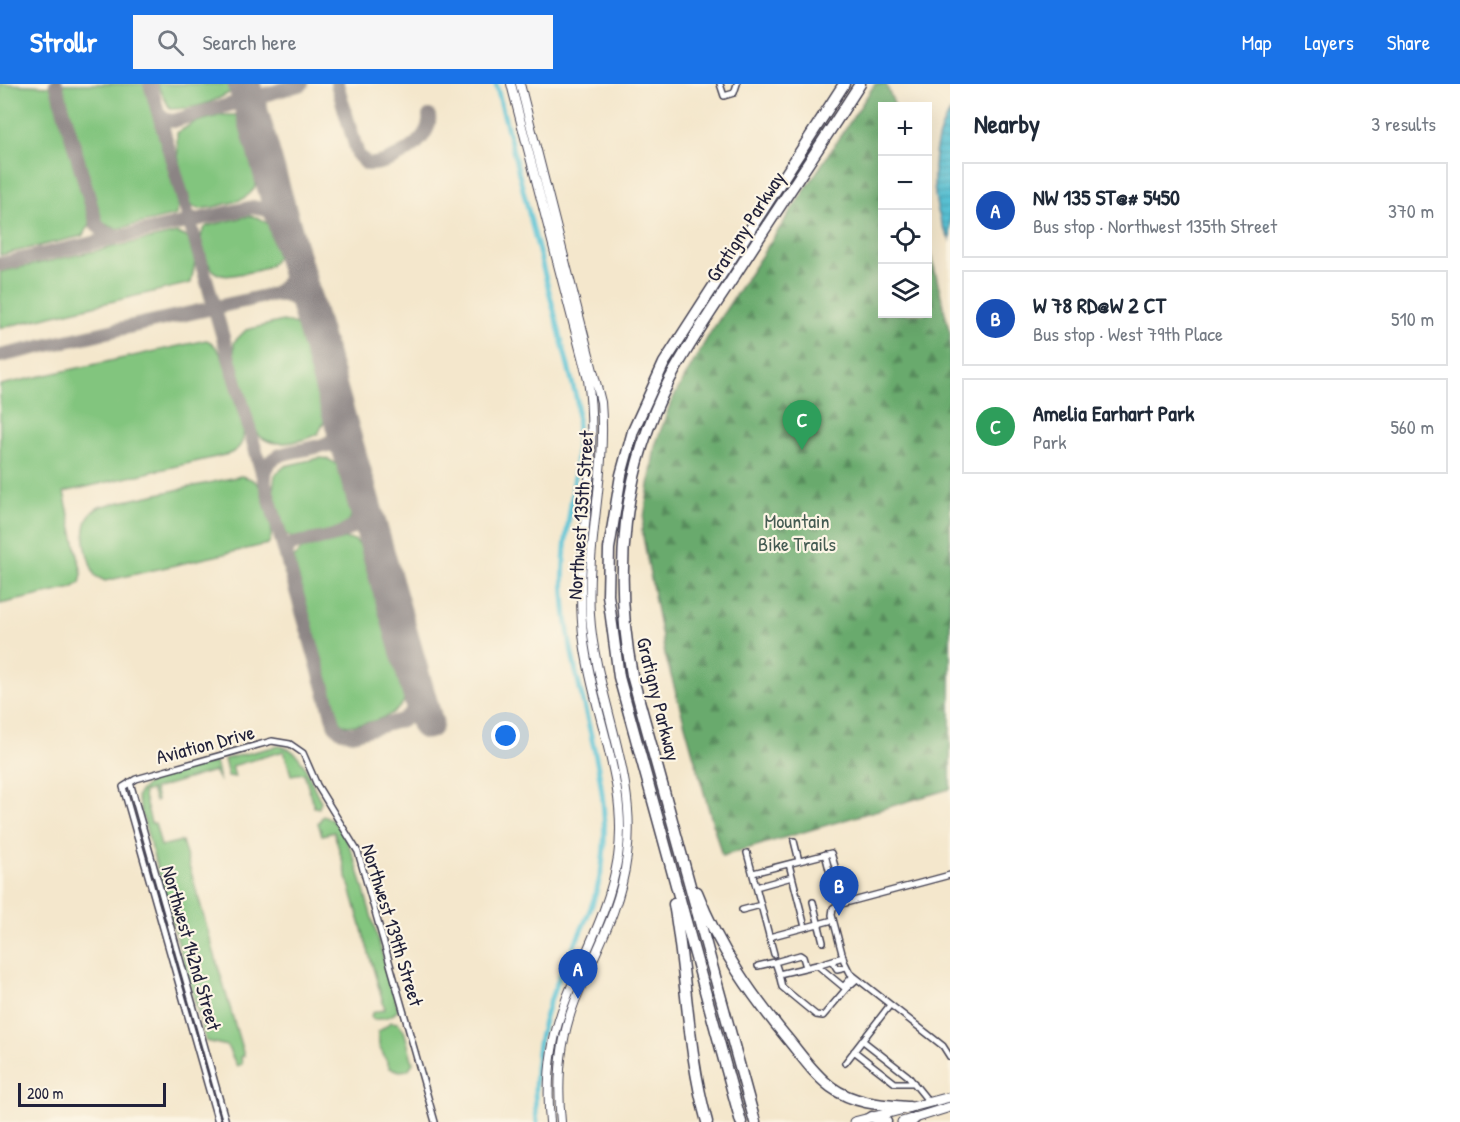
<!DOCTYPE html>
<meta charset="utf-8">
<style>
body{margin:0;font-family:"Patrick Hand",sans-serif;background:#f6f6f7;color:#1f2937}
.controls{position:absolute;right:18px;top:18px;display:grid;overflow:hidden;border-radius:0px;box-shadow:0 6px 24px #0002}
.controls button{width:54px;height:54px;display:grid;place-items:center;padding:0;border:0;border-bottom:2px solid #e0e1e3;background:#fff;color:#1f2937;font:30px sans-serif}
.scale{position:absolute;left:18px;bottom:15px;width:148px;box-sizing:border-box;padding-left:6px;border:3px solid #22223b;border-top:0;font-size:16px;line-height:21px;white-space:nowrap;color:#22223b;-webkit-text-stroke:4px #fcf5e5;paint-order:stroke}
.you{position:absolute;left:506px;top:652px;width:21px;height:21px;margin:-15px;border:4px solid #fff;border-radius:50%;background:#1a73e8;box-shadow:0 0 0 9px #1a73e833}
.badge{display:grid;place-items:center;width:39px;height:39px;border-radius:50%;background:#1a73e8;color:#fff;font-size:20px;font-weight:700}
.pin{position:absolute;translate:-50% -50px;filter:drop-shadow(0 2px 3px #0008)}
.pin::after{content:'';position:absolute;top:32px;width:21px;height:18px;background:inherit;clip-path:polygon(0 0,100% 0,50% 100%)}
.list{margin:0;padding:0;list-style:none}
h2{display:flex;justify-content:space-between;align-items:center;height:78px;margin:0;padding:0 24px;font-size:26px}
h2 small{font-size:20px;font-weight:400;color:#747a83}
.list li{display:grid;grid-template-columns:39px 1fr auto;gap:18px;align-items:center;box-sizing:border-box;height:96px;margin:0 12px 12px;padding:0 12px;border:2px solid #e0e1e3;border-radius:0px}
.list b{display:block;font-size:22px;white-space:nowrap}
.list p{margin:0;font-size:20px;white-space:nowrap;color:#747a83}
.list em{font-size:20px;font-style:normal;color:#747a83}
.icon{flex:none;width:33px;height:33px;fill:none;stroke:currentColor;stroke-width:2;stroke-linecap:round;stroke-linejoin:round}
.map{position:relative;flex:none;width:950px;height:1038px;overflow:hidden}
header{display:flex;align-items:center;gap:36px;box-sizing:border-box;height:84px;padding:0 30px;background:#1a73e8;color:#fff}
header strong{font-size:28px}
nav{display:flex;gap:33px;margin-inline-start:auto;font-size:21px}
.search{width:420px;height:54px;background:#f6f6f7;display:flex;align-items:center;gap:15px;box-sizing:border-box;padding:0 21px;border-radius:0px;color:#747a83;font-size:22px}
main{display:flex}
aside{flex:1;background:#fff}
.map>svg:first-child{display:block}
.green{fill:#82c57e;stroke:#52745c;stroke-width:1.5}
.forest{fill:url(#forest-firs);stroke:#466654;stroke-width:1.5}
.water{fill:url(#water-rules);stroke:#3e7288;stroke-width:1.5}
.lines{fill:none;stroke-linecap:round;stroke-linejoin:round}
.canal{stroke:#5ac3d5;stroke-width:5}
.taxiway{stroke:#8b8484;stroke-width:14}
.runway{stroke:#8b8484;stroke-width:33}
.minor-casing{stroke:#424051;stroke-width:8}
.secondary-casing{stroke:#424051;stroke-width:10}
.primary-casing{stroke:#424051;stroke-width:11}
.motorway-casing{stroke:#424051;stroke-width:13}
.minor{stroke:#fff;stroke-width:5}
.secondary{stroke:#fff;stroke-width:8}
.primary{stroke:#fff;stroke-width:9}
.motorway{stroke:#fff;stroke-width:10}
.labels{text-anchor:middle;dominant-baseline:central;stroke-width:4.5;stroke-linejoin:round;paint-order:stroke}
.street-label{font-size:20px;fill:#22223b;stroke:#fcf5e5}
.park-label{font-size:20px;fill:#445b52;stroke:#fcf5e5}
</style>
<header>
<strong>Strollr</strong>
<div class="search"><svg class="icon" aria-label="search" viewBox="0 0 24 24"><circle cx="10" cy="10" r="6"/><path d="M15 15l6 6"/></svg>Search here</div>
<nav><a>Map</a><a>Layers</a><a>Share</a></nav>
</header>
<main>
<div class="map">
<svg width="950" height="1038" viewBox="0 0 950 1038">
<defs>
<pattern id="forest-firs" width="22" height="20" patternUnits="userSpaceOnUse" patternTransform="scale(1.5)"><rect width="22" height="20" fill="#69aa6d"/><path d="M5 1l3.5 6h-7zM16 11l3.5 6h-7z" fill="#568a5b"/></pattern>
<pattern id="water-rules" width="6" height="5" patternUnits="userSpaceOnUse" patternTransform="scale(1.5)"><rect width="6" height="5" fill="#5ac3d5"/><path d="M0 2.5h6" fill="none" stroke="#4ea7b8"/></pattern>
</defs>
<rect width="100%" height="100%" fill="#fcf5e5"/>
<filter id="ink" filterUnits="userSpaceOnUse"><feTurbulence type="fractalNoise" baseFrequency=".0167" numOctaves="2"/><feDisplacementMap in="SourceGraphic" scale="12" xChannelSelector="R" yChannelSelector="G"/><feConvolveMatrix kernelMatrix="1 2 1 2 8 2 1 2 1" color-interpolation-filters="sRGB"/></filter>
<filter id="wash" filterUnits="userSpaceOnUse"><feTurbulence type="fractalNoise" baseFrequency=".008" numOctaves="4" result="noise"/><feDisplacementMap in="SourceGraphic" scale="24" xChannelSelector="R" yChannelSelector="G"/><feGaussianBlur stdDeviation="1.35" result="paint"/><feColorMatrix in="noise" values="0 0 0 0 0 0 0 0 0 0 0 0 0 0 0 0 0 1.4 0 .05"/><feComposite in="paint" operator="in"/></filter>
<g filter="url(#wash)">
<rect width="100%" height="100%" fill="#f4e7cc"/>
<!-- green -->
<path class="green" d="M0,0l51,2 38,131 1,8 -8,11 -82,19z
M62,0h83l34,118 -3,13 -59,14 -15,-6z
M157,0h75l2,6c-21,13 -39,19 -64,19z
M222,31h18l2,4c9,33 35,74 -12,84 -10,2 -21,6 -32,6l-6,-3c-11,-22 -15,-50 -15,-73l16,-10z
M249,132c24,0 43,37 18,51 -7,4 -16,5 -23,6 -11,2 -18,5 -28,0 -11,-10 -22,-37 -9,-47z
M177,149l11,5 7,24 -4,21 -191,45v-56z
M283,237l13,4 7,7 24,84 -9,18c-18,8 -50,17 -62,-3l-22,-75v-14l12,-12z
M206,256c21,5 31,67 37,88 2,12 -2,21 -14,26l-165,38 18,82 -2,9 -8,5 -72,16v-219z
M319,374c28,-2 43,50 28,65 -11,10 -41,14 -55,15l-6,-4 -13,-44 2,-15 10,-9z
M241,392c6,1 12,3 17,8 8,10 19,50 10,60l-163,37 -10,-5c-9,-21 -21,-59 7,-70z
M344,455l11,1 12,13 39,140c-2,24 -39,31 -59,33l-6,-3 -3,-8 -45,-157 10,-10z
M278,662c27,2 30,35 43,55l-2,7 -5,-1 -10,-34 -13,2 -7,-24 -52,15 3,11 -7,-1 -4,-17z
M215,678l5,20 -6,-11 -60,18 3,11 -2,1 -4,-11 -8,2 8,31h4l6,23 21,-5 62,215 -3,1 1,7 -5,2 -10,-20 -21,-5 -69,-244c6,-21 59,-29 78,-35z
M323,732c17,2 29,36 34,50l41,143c-3,8 -16,9 -24,11l-3,-3 1,-4 13,-4 -51,-177 -12,3 -4,-12z
M391,938l7,1 6,7 9,33 -5,7 -8,1 -10,-3 -11,-22 -1,-14z"/>
<!-- forest -->
<path class="forest" d="M875,0h11l9,22h-13v208h46v-73l22,93v455l-228,67 -57,-202 -23,-123 13,-85 16,-44 38,-67z"/>
<!-- water -->
<path class="water" d="M950,28v128c-21,-33 -22,-96 0,-128z"/>
<g class="lines">
<!-- canal -->
<path class="canal" d="M496,0l81,317c1,28 1,55 -3,82 -5,37 -13,75 -10,112 5,90 49,173 39,263 -4,43 -26,79 -43,118 -21,46 -29,97 -23,146"/>
<!-- taxiway -->
<path class="taxiway" d="M56,0l41,141 8,8 13,4
M150,0l185,642 7,6 10,2 50,-14 20,-16
M337,0l21,71 9,9c22,2 66,-23 62,-48
M158,28l6,7 9,2 129,-37
M0,180l253,-57 23,5 7,11
M271,211c20,-2 31,7 40,24
M0,272l274,-62c17,-10 20,-24 18,-43
M325,361l15,2 12,15
M265,395c-2,-46 78,-12 75,-60
M286,472l2,-8 5,-4c27,-6 67,-6 71,-39"/>
<!-- runway -->
<path class="runway" d="M244,0l183,639"/>
</g>
</g>
<g filter="url(#ink)">
<g class="lines">
<defs>
<path id="minor" d="M720,0l4,12 10,-3 3,-9
M130,698l96,340
M794,757l5,20
M747,769l27,101
M825,770l13,51
M789,780l16,63
M753,789l78,-20 15,50
M950,791l-112,30 -5,3 -1,7 12,46 6,12 93,73 7,11
M756,803l36,-10
M813,818l10,40
M742,826l19,-5
M769,853l64,-17
M832,877l5,8 9,-2
M817,881l29,24 -23,27 -7,-1 -34,-28 -3,-13z
M817,881l26,-8
M758,882l17,-4
M779,890l-4,-12 25,-7 3,2 3,10
M853,892l-8,9 1,4 11,-10
M862,956l46,36 21,26
M854,967l41,32h19
M845,979l45,-58
M218,1038l-95,-335 13,-8 136,-38 18,3 13,9 14,32 41,67 77,270"/>
<path id="secondary" d="M511,0l77,296c13,88 -16,173 -4,262 9,71 45,142 34,215 -8,51 -32,93 -51,140 -16,39 -21,83 -17,125
M520,0l81,318c6,71 -15,141 -11,213 5,81 48,159 37,241 -7,56 -32,95 -52,145 -15,38 -18,81 -14,121"/>
<path id="primary" d="M854,1038l96,-25
M902,1038l48,-15"/>
<path id="motorway" d="M697,808c22,57 55,104 94,151 12,15 24,32 40,44 23,17 51,18 78,20
M674,820c13,72 13,147 33,218
M872,1033l14,5
M741,1038l-122,-445 -11,-82 1,-46 12,-74 12,-44 31,-68 180,-279
M755,1038l-123,-447c-19,-101 -10,-204 38,-296 19,-36 43,-70 65,-104 41,-64 84,-127 125,-191
M911,1038l4,-4"/>
</defs>
<!-- minor casing -->
<use href="#minor" class="minor-casing"/>
<!-- secondary casing -->
<use href="#secondary" class="secondary-casing"/>
<!-- primary casing -->
<use href="#primary" class="primary-casing"/>
<!-- motorway casing -->
<use href="#motorway" class="motorway-casing"/>
<!-- minor -->
<use href="#minor" class="minor"/>
<!-- secondary -->
<use href="#secondary" class="secondary"/>
<!-- primary -->
<use href="#primary" class="primary"/>
<!-- motorway -->
<use href="#motorway" class="motorway"/>
</g>
</g>
<g class="labels">
<!-- street labels -->
<g class="street-label">
<text transform="translate(745 142) rotate(-57)">Gratigny Parkway</text>
<text transform="translate(580 431) rotate(-86)">Northwest 135th Street</text>
<text transform="translate(659 615) rotate(76)">Gratigny Parkway</text>
<text transform="translate(205 660) rotate(-15)">Aviation Drive</text>
<text transform="translate(393 841) rotate(73)">Northwest 139th Street</text>
<text transform="translate(192 864) rotate(74)">Northwest 142nd Street</text>
</g>
<!-- park labels -->
<g class="park-label">
<text x="797" y="436">Mountain<tspan x="797" dy="23">Bike Trails</tspan></text>
</g>
</g>
</svg>
<div class="controls">
<button>+</button>
<button>−</button>
<button><svg class="icon" aria-label="locate" viewBox="0 0 24 24"><circle cx="12" cy="12" r="6"/><path d="M12 2v4M12 18v4M2 12h4M18 12h4"/></svg></button>
<button><svg class="icon" aria-label="layers" viewBox="0 0 24 24"><path d="M12 4l9 5-9 5-9-5zM3 14l9 5 9-5"/></svg></button>
</div>
<div class="scale">200 m</div>
<div class="you"></div>
<div class="pin badge" style="left:578px;top:915px;background:#1a4fb4">A</div>
<div class="pin badge" style="left:839px;top:832px;background:#1a4fb4">B</div>
<div class="pin badge" style="left:802px;top:366px;background:#2e9e5b">C</div>
</div>
<aside>
<h2>Nearby<small>3 results</small></h2>
<ul class="list">
<li><span class="badge" style="background:#1a4fb4">A</span><div><b>NW 135 ST@# 5450</b><p>Bus stop · Northwest 135th Street</p></div><em>370 m</em></li>
<li><span class="badge" style="background:#1a4fb4">B</span><div><b>W 78 RD@W 2 CT</b><p>Bus stop · West 79th Place</p></div><em>510 m</em></li>
<li><span class="badge" style="background:#2e9e5b">C</span><div><b>Amelia Earhart Park</b><p>Park</p></div><em>560 m</em></li>
</ul>
</aside>
</main>
